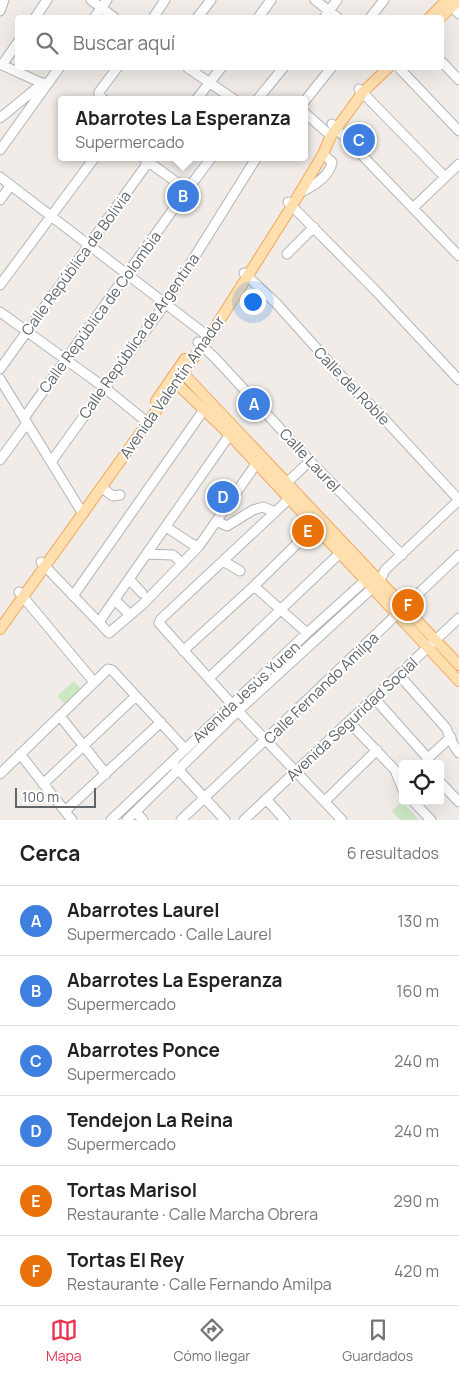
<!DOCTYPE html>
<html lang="es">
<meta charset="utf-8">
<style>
body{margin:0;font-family:Manrope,sans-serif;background:#f6f6f6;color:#222}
.controls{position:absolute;right:15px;bottom:15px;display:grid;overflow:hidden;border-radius:5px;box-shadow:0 5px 20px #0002}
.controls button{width:45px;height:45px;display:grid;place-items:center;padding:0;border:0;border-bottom:1px solid #e0e0e0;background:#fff;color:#222;font:25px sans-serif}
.scale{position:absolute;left:15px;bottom:12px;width:81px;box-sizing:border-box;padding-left:5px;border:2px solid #5e6467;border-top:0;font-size:14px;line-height:18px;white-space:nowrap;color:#5e6467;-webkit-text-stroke:4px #fff;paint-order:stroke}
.you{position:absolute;left:252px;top:301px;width:18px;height:18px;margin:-12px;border:4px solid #fff;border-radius:50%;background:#1a73e8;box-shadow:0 0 0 8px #1a73e833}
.badge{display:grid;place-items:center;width:32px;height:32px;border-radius:50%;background:#ed314d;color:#fff;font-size:16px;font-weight:700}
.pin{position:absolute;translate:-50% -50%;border:2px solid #fff;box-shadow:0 1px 5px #0006}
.popup{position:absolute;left:58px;top:96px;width:250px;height:65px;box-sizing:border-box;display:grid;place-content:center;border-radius:5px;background:#fff;filter:drop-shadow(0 1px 4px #0005);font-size:16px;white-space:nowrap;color:#767676}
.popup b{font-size:19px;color:#222}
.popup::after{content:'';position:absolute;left:50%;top:100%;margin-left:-10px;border:10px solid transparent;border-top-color:#fff}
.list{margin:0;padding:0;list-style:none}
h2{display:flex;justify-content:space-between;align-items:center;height:65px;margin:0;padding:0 20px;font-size:21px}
h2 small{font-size:16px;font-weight:400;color:#767676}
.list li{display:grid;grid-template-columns:32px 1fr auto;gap:15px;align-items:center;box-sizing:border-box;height:70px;padding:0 20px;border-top:1px solid #e0e0e0}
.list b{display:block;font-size:19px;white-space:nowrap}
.list p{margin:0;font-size:16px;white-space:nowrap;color:#767676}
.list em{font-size:16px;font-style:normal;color:#767676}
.icon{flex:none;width:28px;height:28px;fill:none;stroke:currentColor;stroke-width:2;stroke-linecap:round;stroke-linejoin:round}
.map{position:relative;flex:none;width:459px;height:820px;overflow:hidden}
.search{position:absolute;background:#fff;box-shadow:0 5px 20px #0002;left:15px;right:15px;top:15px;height:55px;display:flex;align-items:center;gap:12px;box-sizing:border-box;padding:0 18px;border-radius:5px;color:#767676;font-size:19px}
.sheet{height:485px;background:#fff}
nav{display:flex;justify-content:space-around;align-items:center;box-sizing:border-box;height:70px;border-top:1px solid #e0e0e0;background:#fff;font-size:14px;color:#767676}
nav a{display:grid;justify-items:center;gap:2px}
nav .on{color:#ed314d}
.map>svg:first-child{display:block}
.green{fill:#cce8c3}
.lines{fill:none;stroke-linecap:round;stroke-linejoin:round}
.minor-casing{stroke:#b2b6b9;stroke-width:11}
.major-casing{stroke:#f4a75c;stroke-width:12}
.minor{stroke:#fff;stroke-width:9}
.major{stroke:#ffdfae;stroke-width:10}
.labels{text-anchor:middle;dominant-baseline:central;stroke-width:4;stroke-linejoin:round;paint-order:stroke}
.street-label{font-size:15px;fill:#5e6467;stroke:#fff}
</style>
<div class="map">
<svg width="459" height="820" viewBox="0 0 459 820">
<rect width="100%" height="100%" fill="#f1ece7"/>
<!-- green -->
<path class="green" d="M74,681l8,9 -16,15 -9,-9z
M402,802l17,18h-19l-8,-9z"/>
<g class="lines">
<defs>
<path id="minor" d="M91,0l24,18
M315,0l23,18
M448,2l11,12
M0,11l4,-11
M35,18l12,-18
M94,18l13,-18
M153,18l12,-18
M197,18l14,-18
M258,18l13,-18
M324,18l13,-18
M370,18l14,-18
M442,62l17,18
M0,64l46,21
M2,65l16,-23
M188,68l47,32
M399,68l60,63
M359,89l86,88
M104,100l-5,-5v-3l18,-24
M196,100l25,-32
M257,100l26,-32
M304,102l27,-34
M304,112l27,24
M0,118l43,-35
M332,124l127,132
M0,150l59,-82
M142,157l45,33
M0,177l209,160
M299,193c13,-6 31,-17 33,-31l-9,-8
M0,200l11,-15
M288,202l87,88 84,90
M413,208l46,-44
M287,254l27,-27
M244,273l32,30 78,87 21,19 84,91
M0,285l95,-128
M0,312l105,76 43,35
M198,342l18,17 94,102 92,94
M0,369l152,-212
M0,379l83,135
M24,418l163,-228 25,-33
M0,460l27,-37
M51,462l114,-158 92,-147
M282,487l28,-26
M102,488l11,8 7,-1
M289,499l-128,120 -2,4 79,88 104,109
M216,521l11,5 26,-16 10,-3 12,5
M166,527l26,17 7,2
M147,554l26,1 9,8
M223,561l17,10
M41,562l68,71 34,-29 56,-58 57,-82
M129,579l13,14
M254,586l53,47
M19,592l75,90
M73,596l130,-185
M115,600l15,15
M99,622l134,-192
M183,651l71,-65 61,-60
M399,675l47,53 8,18 5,7
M209,678l131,-125
M374,698l51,57 2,4v5
M60,716l46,58
M349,722l46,48 8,20
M20,754l52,66
M427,759l24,-22
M175,766l50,54
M0,774l108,-105 4,1 73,79
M440,782l19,20
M43,784l93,-88
M266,799l19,21
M325,801l52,-51
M413,801l18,19
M65,811l96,-89
M136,812l7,8
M111,820l196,-187 62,-56
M127,820l111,-109 142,-130 5,-11 74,-70
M181,820l278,-265
M244,820l215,-202"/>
<path id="major" d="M429,18l18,-18
M440,18l19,-18
M180,370l279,295
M172,379l58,56 229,246
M156,401l29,-42
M0,629l209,-292 83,-131 31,-52 8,-18 32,-44 25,-24"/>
</defs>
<!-- minor casing -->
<use href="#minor" class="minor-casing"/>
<!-- major casing -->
<use href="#major" class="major-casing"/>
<!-- minor -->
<use href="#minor" class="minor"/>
<!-- major -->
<use href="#major" class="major"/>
</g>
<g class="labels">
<!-- street labels -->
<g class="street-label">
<text transform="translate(76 263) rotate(-54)">Calle República de Bolivia</text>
<text transform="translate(100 312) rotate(-54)">Calle República de Colombia</text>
<text transform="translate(139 336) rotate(-55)">Calle República de Argentina</text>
<text transform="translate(352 386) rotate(46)">Calle del Roble</text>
<text transform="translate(172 387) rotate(-55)">Avenida Valentín Amador</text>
<text transform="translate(310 460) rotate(47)">Calle Laurel</text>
<text transform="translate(321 688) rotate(-44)">Calle Fernando Amilpa</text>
<text transform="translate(246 692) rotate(-43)">Avenida Jesús Yuren</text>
<text transform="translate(352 719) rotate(-43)">Avenida Seguridad Social</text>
</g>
</g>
</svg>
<div class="controls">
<button><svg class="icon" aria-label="locate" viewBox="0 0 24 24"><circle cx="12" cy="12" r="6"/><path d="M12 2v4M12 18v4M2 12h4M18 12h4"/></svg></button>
</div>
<div class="scale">100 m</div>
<div class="you"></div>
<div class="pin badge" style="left:254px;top:404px;background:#3f7fe0">A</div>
<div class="pin badge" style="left:183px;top:196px;background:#3f7fe0">B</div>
<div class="popup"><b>Abarrotes La Esperanza</b>Supermercado</div>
<div class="pin badge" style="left:359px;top:140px;background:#3f7fe0">C</div>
<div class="pin badge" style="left:223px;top:497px;background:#3f7fe0">D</div>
<div class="pin badge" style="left:308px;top:531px;background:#e8710a">E</div>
<div class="pin badge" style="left:408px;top:605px;background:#e8710a">F</div>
<div class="search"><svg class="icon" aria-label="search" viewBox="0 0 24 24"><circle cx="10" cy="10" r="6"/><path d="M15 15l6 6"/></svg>Buscar aquí</div>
</div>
<section class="sheet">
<h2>Cerca<small>6 resultados</small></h2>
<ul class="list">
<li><span class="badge" style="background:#3f7fe0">A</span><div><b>Abarrotes Laurel</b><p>Supermercado · Calle Laurel</p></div><em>130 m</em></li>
<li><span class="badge" style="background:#3f7fe0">B</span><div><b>Abarrotes La Esperanza</b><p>Supermercado</p></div><em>160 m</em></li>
<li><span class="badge" style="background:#3f7fe0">C</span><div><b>Abarrotes Ponce</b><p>Supermercado</p></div><em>240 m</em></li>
<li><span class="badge" style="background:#3f7fe0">D</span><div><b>Tendejon La Reina</b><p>Supermercado</p></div><em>240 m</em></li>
<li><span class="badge" style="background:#e8710a">E</span><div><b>Tortas Marisol</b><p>Restaurante · Calle Marcha Obrera</p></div><em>290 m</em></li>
<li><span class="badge" style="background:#e8710a">F</span><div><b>Tortas El Rey</b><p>Restaurante · Calle Fernando Amilpa</p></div><em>420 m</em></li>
</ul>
</section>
<nav>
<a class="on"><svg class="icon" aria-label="map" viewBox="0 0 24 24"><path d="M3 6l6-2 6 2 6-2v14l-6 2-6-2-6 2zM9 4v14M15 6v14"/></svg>Mapa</a>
<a><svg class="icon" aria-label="directions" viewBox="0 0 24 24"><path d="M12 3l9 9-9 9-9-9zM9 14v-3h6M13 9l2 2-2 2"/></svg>Cómo llegar</a>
<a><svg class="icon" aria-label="saved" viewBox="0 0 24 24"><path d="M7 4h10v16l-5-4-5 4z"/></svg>Guardados</a>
</nav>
